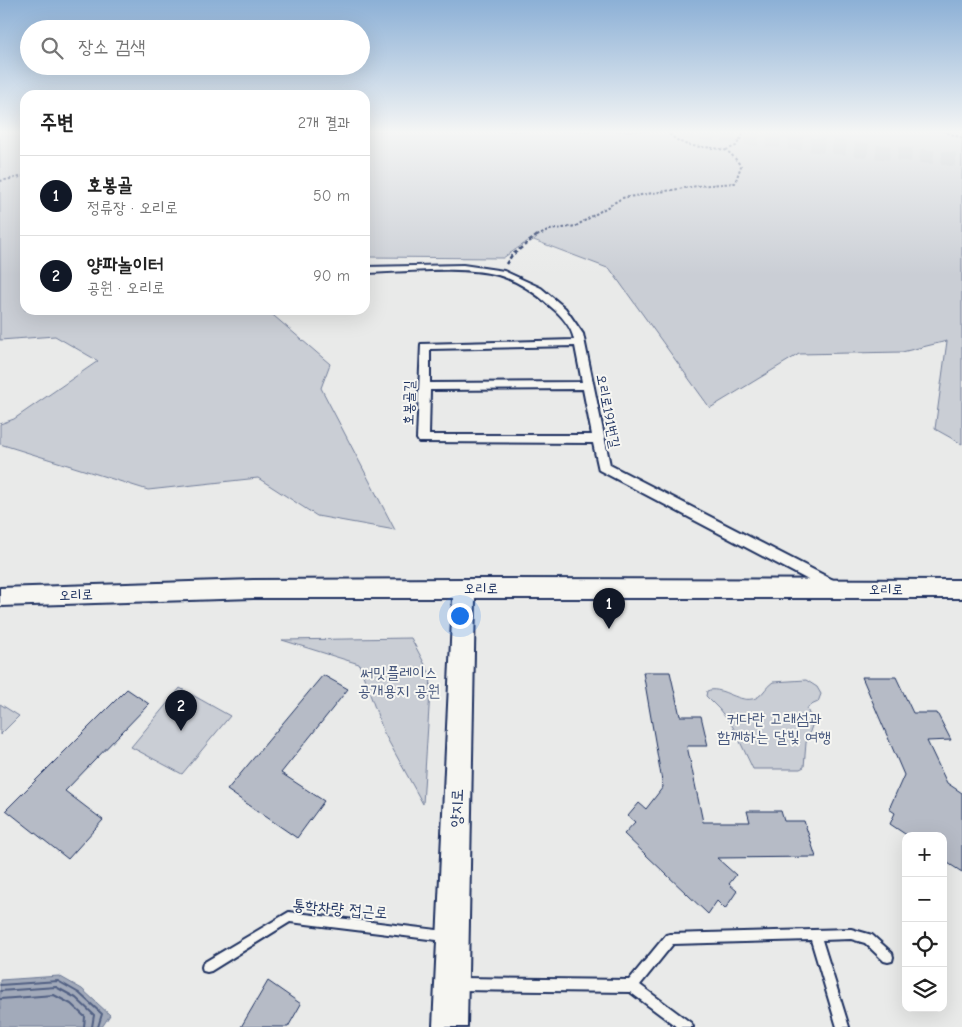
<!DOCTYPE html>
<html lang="ko">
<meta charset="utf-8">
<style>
body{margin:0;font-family:"Comic Neue","Poor Story",sans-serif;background:#f2f2f2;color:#222}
.controls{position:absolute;right:15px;bottom:15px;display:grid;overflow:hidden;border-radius:10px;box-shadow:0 5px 20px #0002}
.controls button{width:45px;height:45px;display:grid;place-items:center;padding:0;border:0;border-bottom:1px solid #e0e0e0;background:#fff;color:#222;font:25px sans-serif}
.you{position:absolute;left:459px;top:615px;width:18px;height:18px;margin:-12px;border:4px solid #fff;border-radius:50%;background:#1a73e8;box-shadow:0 0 0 8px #1a73e833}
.badge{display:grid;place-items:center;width:32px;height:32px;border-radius:50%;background:#111827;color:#fff;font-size:16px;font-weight:700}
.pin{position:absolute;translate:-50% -41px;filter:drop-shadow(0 1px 2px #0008)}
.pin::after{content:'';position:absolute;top:26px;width:18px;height:15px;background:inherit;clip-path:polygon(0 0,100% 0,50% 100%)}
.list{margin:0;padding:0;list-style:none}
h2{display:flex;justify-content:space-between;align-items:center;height:65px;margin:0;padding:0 20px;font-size:21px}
h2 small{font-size:16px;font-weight:400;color:#767676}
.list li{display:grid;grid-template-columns:32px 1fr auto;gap:15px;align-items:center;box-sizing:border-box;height:80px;padding:0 20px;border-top:1px solid #e0e0e0}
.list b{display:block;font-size:19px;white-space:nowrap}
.list p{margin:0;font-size:16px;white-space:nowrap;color:#767676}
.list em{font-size:16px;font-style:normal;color:#767676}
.icon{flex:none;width:28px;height:28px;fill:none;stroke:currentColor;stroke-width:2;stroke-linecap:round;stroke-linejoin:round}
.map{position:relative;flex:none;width:962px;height:1027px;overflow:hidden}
.search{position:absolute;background:#fff;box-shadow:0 5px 20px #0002;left:20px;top:20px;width:350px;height:55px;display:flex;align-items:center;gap:12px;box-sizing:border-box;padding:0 18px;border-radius:28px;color:#767676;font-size:19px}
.panel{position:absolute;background:#fff;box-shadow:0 5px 20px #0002;left:20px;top:90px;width:350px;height:225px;border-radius:15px}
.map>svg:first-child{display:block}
.green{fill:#caced5;stroke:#727e9a}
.water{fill:#a2aaba;stroke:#6c7995}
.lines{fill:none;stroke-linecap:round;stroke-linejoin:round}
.shore{stroke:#516083;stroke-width:2}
.building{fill:#b6bbc6;stroke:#1b2f5e}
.highway-tunnel{stroke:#c0c5cd;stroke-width:14;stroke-dasharray:14 8;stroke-linecap:butt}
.lane-casing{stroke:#1b2f5e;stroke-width:4}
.street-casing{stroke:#1b2f5e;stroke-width:4}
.secondary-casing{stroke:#1b2f5e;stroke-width:4}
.path-far1{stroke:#1b2f5e;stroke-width:2;stroke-dasharray:2.5 2;stroke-linecap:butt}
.path{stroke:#1b2f5e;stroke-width:2.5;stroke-dasharray:4 2.5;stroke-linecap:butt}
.lane{fill:#f6f6f2;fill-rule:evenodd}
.street{fill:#f6f6f2;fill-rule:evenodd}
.secondary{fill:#f6f6f2;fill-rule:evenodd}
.labels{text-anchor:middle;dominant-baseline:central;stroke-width:4;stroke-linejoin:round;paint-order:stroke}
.street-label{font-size:14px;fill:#1b2f5e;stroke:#f6f6f2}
.near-park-label{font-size:16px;fill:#47577c;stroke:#f6f6f2}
.near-street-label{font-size:16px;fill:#1b2f5e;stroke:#f6f6f2}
</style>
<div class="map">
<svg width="962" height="1027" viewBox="0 0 962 1027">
<rect width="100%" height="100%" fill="#e9eae9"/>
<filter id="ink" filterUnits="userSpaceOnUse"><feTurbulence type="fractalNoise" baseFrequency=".02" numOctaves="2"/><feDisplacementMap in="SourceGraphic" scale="10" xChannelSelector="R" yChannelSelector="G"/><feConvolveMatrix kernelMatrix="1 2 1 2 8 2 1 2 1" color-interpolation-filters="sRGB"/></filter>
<g filter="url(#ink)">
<!-- green -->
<path class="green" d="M0,131h25v179h242l63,54 -9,24 74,142 -78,-14 -59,-38 -110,12 -148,-46v-20l14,-5 84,-58 -43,-25 -55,4z
M365,131h597v313l-27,-15 12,-88 -45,11 -103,2 -89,54 -100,-139 -79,-30 -28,19 -138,-1z
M411,638l20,38 -8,128 -39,-71 -25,-69 -77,-24z
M806,680l11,7 4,7 -3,8 -9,4 -2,3 6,14 -7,20 -2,24 -4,2h-47l-20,-42 -14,-18 -13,-13 1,-5c13,-6 30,11 45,8 10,-1 13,-12 21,-17z
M180,688l50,28 -48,58 -51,-27z
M0,704l19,12 -19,19z"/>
<!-- water -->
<path class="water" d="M59,976l23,13 28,26 -8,12h-102v-47z"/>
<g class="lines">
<!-- shore -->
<path class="shore" d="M0,985l58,-4 21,12 23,21 -4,13
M0,991l56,-4 20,11 18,17 -2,12
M0,999l54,-4 17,9 14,13 -1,10"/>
</g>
<!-- building -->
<path class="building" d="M643,672h27l10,44h21l7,30h-21l16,76h47l-3,-11h34l3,10h20l12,36 -99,1 19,17 -7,9 8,7 -12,18 -8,-8 -9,13 -84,-80 11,-12 -7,-6 11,-13 7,6 17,-22z
M323,675l25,14 -67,84 43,28 -27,37 -70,-48z
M862,677h34l17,36h24l14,27 -24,1 20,42 15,10v79l-19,-12v-24h-35l-18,-12 5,-11 -6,-4 15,-34z
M127,689l22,15 -84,87 38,29 -35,39 -62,-49z
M268,981l33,23 -13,23h-47z"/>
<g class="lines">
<!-- highway-tunnel -->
<path class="highway-tunnel" d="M679,131l283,29"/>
<defs>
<path id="lane" d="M289,912l156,19 4,1 1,4 -1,4 -4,1 -155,-19 -79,49 -4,1 -4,-1 -1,-4 1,-4z
M851,929l21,6 20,18 1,4 -1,4 -4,1 -4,-1 -19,-18 -14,-4 -29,1 27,87h-12l-26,-87 -138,4 -33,41 51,38 2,4h-16l-47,-35 -171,-2 -4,-2 -2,-4 2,-4 4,-2 170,2 37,-45 4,-1z"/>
<path id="street" d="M463,265l41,6 37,17 24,20 18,26 27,131 233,120 3,4 -3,4 -5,2 -5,-2 -234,-123 -6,-27 -174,-1 -2,-3 4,-95 153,-4c-2,-13 -14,-26 -24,-34 -14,-13 -32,-25 -52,-31 -38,-10 -93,-3 -133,-2v-6zM575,346l7,36 -152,1v-34zM583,389l9,46h-163l1,-45z"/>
<path id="secondary" d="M464,579l498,1v18h-487l-8,429h-34l20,-429h-200l-253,8v-18l253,-8z"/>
</defs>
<!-- lane casing -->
<use href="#lane" class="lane-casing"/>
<!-- street casing -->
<use href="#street" class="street-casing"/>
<!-- secondary casing -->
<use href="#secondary" class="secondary-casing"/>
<!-- path-far1 -->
<path class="path-far1" d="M943,131l19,7
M726,150l10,-4 9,-15
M0,181l25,-5
M537,236l13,-6 26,-4 46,-28 75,-12 38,-3 6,-17c-4,-5 -11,-15 -17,-16 -24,-6 -37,2 -58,-19"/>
<!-- path -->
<path class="path" d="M506,264l6,-9 27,-21"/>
<!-- lane -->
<use href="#lane" class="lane"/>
<!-- street -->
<use href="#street" class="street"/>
<!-- secondary -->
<use href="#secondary" class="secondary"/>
</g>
</g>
<!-- sky -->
<linearGradient id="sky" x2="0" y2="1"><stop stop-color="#8cb0d6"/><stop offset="0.48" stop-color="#f5f6f5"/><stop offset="1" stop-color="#f5f6f5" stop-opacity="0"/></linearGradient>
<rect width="962" height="275" fill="url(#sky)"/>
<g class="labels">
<!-- street labels -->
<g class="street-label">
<text transform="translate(409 403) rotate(-89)">호봉골길</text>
<text transform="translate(608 411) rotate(79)">오리로191번길</text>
<text x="481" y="588">오리로</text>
<text x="886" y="589">오리로</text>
<text transform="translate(76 595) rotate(-2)">오리로</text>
</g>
<!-- near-park labels -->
<g class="near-park-label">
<text x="399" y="673">써밋플레이스<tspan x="399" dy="18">공개용지 공원</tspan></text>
<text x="774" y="719">커다란 고래섬과<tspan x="774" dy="18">함께하는 달빛 여행</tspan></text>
</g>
<!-- near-street labels -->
<g class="near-street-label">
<text transform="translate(457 808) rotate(-88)">양지로</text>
<text transform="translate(340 909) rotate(5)">통학차량 접근로</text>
</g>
</g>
</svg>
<div class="controls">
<button>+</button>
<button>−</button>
<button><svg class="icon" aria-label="locate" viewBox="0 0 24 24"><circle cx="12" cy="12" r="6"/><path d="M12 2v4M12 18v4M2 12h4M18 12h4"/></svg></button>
<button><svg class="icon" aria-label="layers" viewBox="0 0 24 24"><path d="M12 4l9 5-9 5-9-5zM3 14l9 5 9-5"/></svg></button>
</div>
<div class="you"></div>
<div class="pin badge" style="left:609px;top:629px">1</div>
<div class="pin badge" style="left:181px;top:731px">2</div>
<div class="search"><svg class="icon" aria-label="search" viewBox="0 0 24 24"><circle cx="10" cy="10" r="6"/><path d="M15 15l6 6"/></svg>장소 검색</div>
<section class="panel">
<h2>주변<small>2개 결과</small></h2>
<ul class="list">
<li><span class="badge">1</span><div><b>호봉골</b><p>정류장 · 오리로</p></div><em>50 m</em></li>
<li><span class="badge">2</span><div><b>양파놀이터</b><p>공원 · 오리로</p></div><em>90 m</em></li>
</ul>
</section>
</div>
